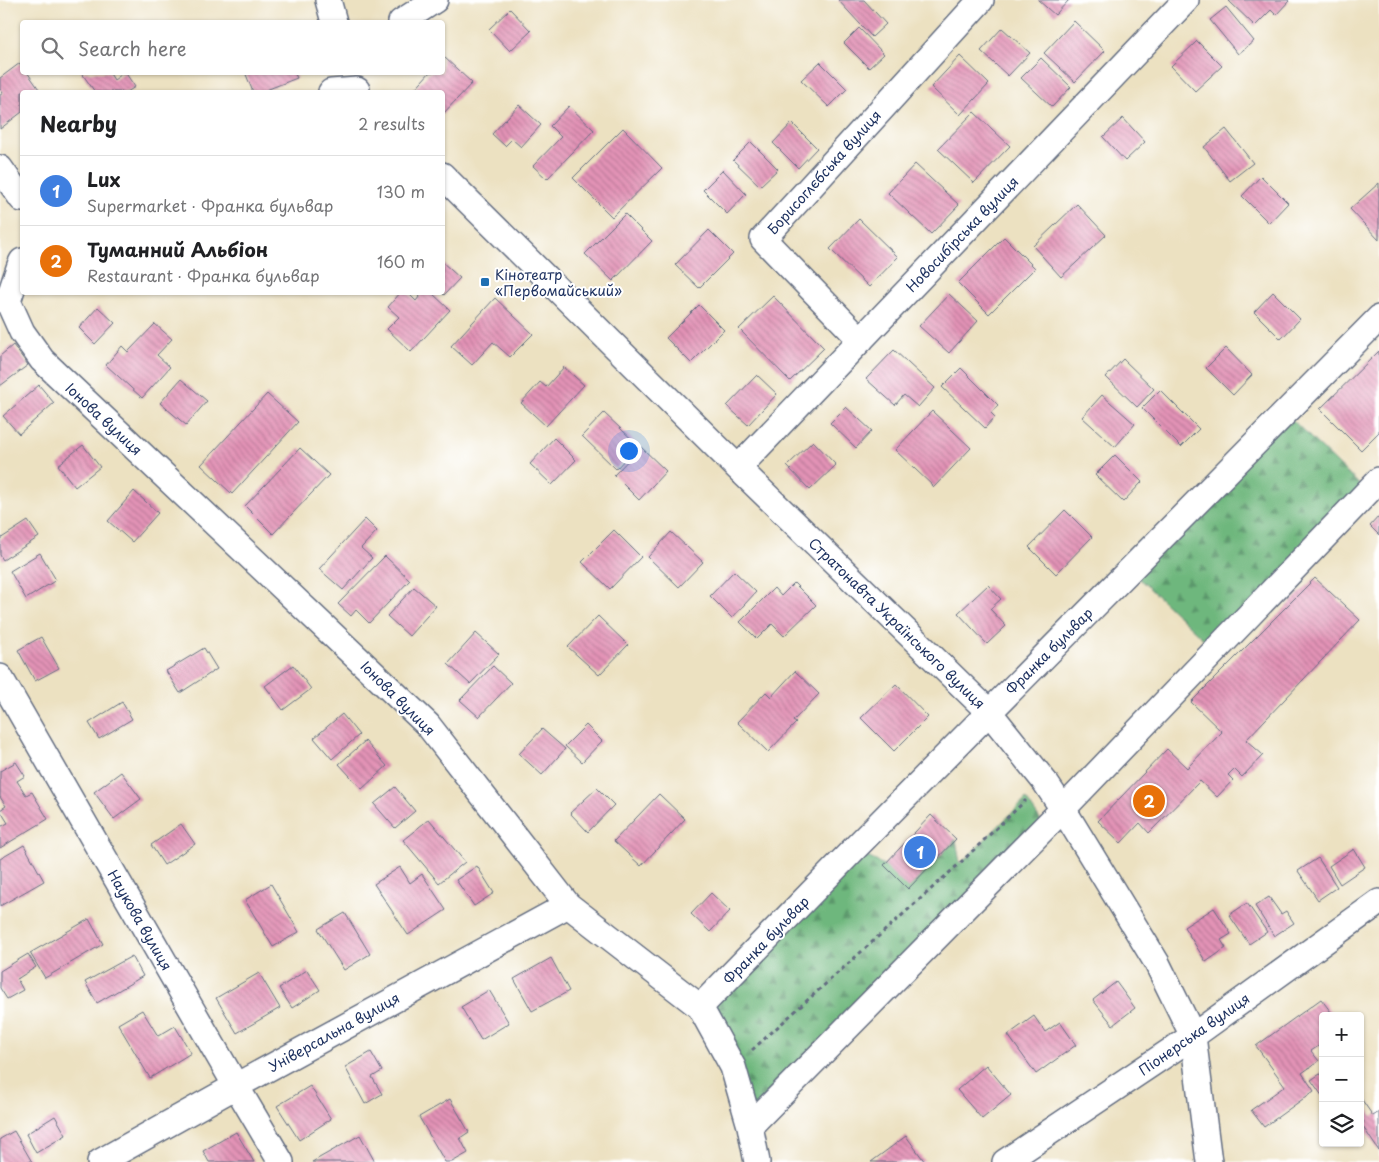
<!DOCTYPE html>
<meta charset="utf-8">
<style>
body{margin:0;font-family:"Playpen Sans",sans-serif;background:#f6f6f6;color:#202124}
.controls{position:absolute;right:15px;bottom:15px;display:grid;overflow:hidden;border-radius:5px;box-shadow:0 1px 4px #0004}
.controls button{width:45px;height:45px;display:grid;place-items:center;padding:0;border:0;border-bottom:1px solid #e0e0e0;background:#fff;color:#202124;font:25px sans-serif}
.you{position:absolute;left:628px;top:450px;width:18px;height:18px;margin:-12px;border:4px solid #fff;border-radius:50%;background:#1a73e8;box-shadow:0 0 0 8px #1a73e833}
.badge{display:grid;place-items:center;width:32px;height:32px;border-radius:50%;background:#1f6fb2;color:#fff;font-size:16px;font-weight:700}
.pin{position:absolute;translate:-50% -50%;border:2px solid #fff;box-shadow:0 1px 5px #0006}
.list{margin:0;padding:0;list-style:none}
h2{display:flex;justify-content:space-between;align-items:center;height:65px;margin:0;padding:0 20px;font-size:21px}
h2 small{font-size:16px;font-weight:400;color:#757577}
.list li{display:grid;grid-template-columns:32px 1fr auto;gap:15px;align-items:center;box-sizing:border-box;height:70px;padding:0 20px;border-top:1px solid #e0e0e0}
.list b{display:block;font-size:19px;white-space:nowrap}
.list p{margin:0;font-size:16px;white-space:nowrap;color:#757577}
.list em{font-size:16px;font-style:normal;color:#757577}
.icon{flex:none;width:28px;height:28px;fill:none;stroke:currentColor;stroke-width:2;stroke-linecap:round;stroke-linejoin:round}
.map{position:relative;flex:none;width:1379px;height:1162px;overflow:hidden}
.search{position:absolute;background:#fff;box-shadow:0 1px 4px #0004;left:20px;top:20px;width:425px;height:55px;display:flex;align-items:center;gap:12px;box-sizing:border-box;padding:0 18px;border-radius:5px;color:#757577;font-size:19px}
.panel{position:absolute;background:#fff;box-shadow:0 1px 4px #0004;left:20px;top:90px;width:425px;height:205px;border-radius:5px}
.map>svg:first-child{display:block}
.forest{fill:url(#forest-firs);stroke:#44736e}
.building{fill:url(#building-back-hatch)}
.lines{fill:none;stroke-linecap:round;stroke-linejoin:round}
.minor-casing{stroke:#646d81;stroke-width:28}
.path{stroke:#646d81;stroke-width:3;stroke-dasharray:4 4;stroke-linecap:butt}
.minor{stroke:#fff;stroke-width:25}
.poi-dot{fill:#1f6fb2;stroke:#fff;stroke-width:2}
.labels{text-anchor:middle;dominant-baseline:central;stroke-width:4;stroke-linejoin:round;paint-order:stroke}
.street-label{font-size:14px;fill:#1b2f5e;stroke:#fff}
.poi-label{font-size:14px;fill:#1b2f5e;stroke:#fff;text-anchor:start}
</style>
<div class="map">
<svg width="1379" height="1162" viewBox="0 0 1379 1162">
<defs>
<pattern id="forest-firs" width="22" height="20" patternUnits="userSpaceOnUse" patternTransform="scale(1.25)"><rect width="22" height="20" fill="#6eb77d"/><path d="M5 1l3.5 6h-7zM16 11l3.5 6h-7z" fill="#5a956a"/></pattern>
<pattern id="building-back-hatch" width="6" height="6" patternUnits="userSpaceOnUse" patternTransform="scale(1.25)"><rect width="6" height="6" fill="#e393b6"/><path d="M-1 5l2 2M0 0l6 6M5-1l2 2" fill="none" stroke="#b77897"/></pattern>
</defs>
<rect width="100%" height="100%" fill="#fff"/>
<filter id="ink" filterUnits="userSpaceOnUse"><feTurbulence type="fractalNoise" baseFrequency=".02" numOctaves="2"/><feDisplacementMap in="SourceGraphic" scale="10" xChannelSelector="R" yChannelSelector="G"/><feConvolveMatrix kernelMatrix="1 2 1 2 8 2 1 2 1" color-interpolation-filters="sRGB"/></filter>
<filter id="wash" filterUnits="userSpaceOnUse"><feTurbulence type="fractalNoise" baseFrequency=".0096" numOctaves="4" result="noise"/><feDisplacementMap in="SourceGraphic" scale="20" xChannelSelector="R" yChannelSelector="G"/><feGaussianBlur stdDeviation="1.12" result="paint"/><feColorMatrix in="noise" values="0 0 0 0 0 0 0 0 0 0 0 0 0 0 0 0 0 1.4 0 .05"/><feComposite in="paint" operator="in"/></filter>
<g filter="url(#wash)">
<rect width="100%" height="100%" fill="#ece1c1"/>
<!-- forest -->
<path class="forest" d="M1285,413l82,79 -152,158 -85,-80z
M1026,799l19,28 -295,299 -50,-119 153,-157 31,15 24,24 48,-50 4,25z"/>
<g id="blocks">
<!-- building -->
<path class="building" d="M838,0h26l22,24 -14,13z
M1038,0h31l-14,15z
M1231,0h57l1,1 -13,14 -5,-5 -16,16 -26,-25z
M1226,7l28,34 -16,13 -28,-34z
M510,9l21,22 -21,20 -21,-22z
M1074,21l31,30 -30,31 -31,-29z
M859,28l25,26 -15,14 -25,-25z
M1002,28l28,25 -22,23 -27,-25z
M1197,41l25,25 -27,25 -24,-25z
M960,56l29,28 -29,31 -29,-28z
M444,57l28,26 -30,32v-23h-27l-2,-1 17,-19h12v-13z
M1041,58l30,29 -19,20 -31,-29z
M820,62l27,27 -18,18 -28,-27z
M20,63l2,4v5h5l14,20h-19v20l-22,17v-34l3,-2 -3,-4v-11z
M81,72h28l5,8 11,-8 10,15 -8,5h-32z
M245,72h49l3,6 -36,14h-8z
M519,105l22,20 -20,22 -9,-8 -7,7 -13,-12z
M569,106l25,24 -47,49 -14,-13 28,-29 -11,-11z
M974,112l36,34 -36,37 -36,-34z
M1123,118l22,24 -20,19 -22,-24z
M792,123l25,25 -19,20 -25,-25z
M623,128l39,40 -50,49 -39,-39z
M1226,129l27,34 -23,18 -26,-34z
M751,142l27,27 -18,17 -27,-26z
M915,164l44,41 -28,29 -43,-41z
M723,170l23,24 -19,20 -24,-24z
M1261,176l27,27 -19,20 -27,-27z
M1379,183v57l-29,-31z
M1077,204l29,31 -45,42 -28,-31z
M625,214l27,27 -39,40 -28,-27z
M859,219l39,38 -29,30 -39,-38z
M709,230l24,24 -34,34 -24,-23z
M1004,237l31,31 -46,46 -31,-31z
M442,262l18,16 -16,17 -2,-2z
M401,292h6l9,9 7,-9h8l19,18 -39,42 -24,-23 12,-12 -11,-10z
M1273,292l27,27 -19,20 -27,-27z
M949,294l29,27 -29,32 -30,-27z
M773,296l51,52 -34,33 -51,-52z
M495,298l38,36 -23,23 -17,-15 -21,23 -21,-19z
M699,305l25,25 -33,33 -25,-25z
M98,307l17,16 -20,21 -16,-16z
M155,324l17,15 -15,16 13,12 -28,31 -36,-33 16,-19 6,6z
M13,345l15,20 -28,21v-30z
M1226,348l26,27 -19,20 -27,-27z
M894,350l41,38 -17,19 -14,-12 -9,10 -29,-26z
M1379,351v81l-18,18 -41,-41z
M1123,359l31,30 -17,18 -31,-30z
M564,367l20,18 -38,41 -25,-23 19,-21 6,5z
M961,368l37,37 -7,8 4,4 -10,11 -43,-41z
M757,375l20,19 -29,31 -21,-19z
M181,379l26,22 -21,24 -26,-22z
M39,385l15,18 -35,31 -16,-18z
M1160,390l39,39 -18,18 -39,-39z
M267,394l31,28 -66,72 -31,-29z
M1102,395l33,29 -20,23 -33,-30z
M846,407l26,24 -16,17 -26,-25z
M932,411l39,37 -37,39 -39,-37z
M604,413l34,32 -22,24 -34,-33z
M554,438l22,22 -24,25 -22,-21z
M813,441l23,24 -26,25 -23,-24z
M83,445l17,22 -25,20 -17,-22z
M641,447l25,24 -27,29 -25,-25z
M300,448l29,27 -56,59 -28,-28z
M1115,455l27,27 -19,20 -28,-27z
M134,491l24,22 -26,29 -24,-21z
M1065,510l27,27 -36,37 -27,-27z
M1379,516v19l-9,-9z
M365,519l12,12 -16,17 11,10 -29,32 -24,-21z
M28,521l11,16 -36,23 -3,-5v-16z
M614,530l27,27 -31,32 -28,-27z
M671,532l32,30 -24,25 -31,-30z
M40,553l16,27 -30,19 -16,-28z
M385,556l25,24 -41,43 -13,-13 -5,6 -13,-12z
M734,571l22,21 -24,26 -22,-22z
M1315,578l45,42 -114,120 17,15 -21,22 -8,-8 -6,6 5,5 -16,17 -17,-16 -51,52 -9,-10 -19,20 -23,-22 69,-72 20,19 35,-36 -31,-30z
M794,583l22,22 -32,31 -12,-12 -15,15 -17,-17 34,-34 7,8z
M988,585l13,14 -11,10 16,17 -19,18 -29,-31z
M414,587l22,19 -27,30 -22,-20z
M598,616l30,29 -29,30 -31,-28z
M476,633l23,21 -29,30 -22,-20z
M41,637l18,31 -24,13 -17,-31z
M204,648l13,21 -37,24 -14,-22z
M293,665l18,24 -28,21 -18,-24z
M493,666l18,17 -32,34 -19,-17z
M795,671l24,23 -26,27 3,2 -28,29 -31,-30 29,-30 5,5z
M896,684l32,33 -34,34 -33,-33z
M122,702l10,17 -33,20 -10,-16z
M342,714l17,21 -27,24 -18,-21z
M586,725l16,16 -20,21 -17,-16z
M542,729l23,20 -23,26 -23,-21z
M365,741l22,25 -25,23 -23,-25z
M16,762l9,14 -8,5 9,14 6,-3 16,27 -48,29v-21l8,-4 -8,-13 6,-4 -6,-9v-26z
M121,772l20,27 -27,20 -20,-27z
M395,787l20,24 -20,17 -21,-24z
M597,788l17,17 -26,27 -18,-19z
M659,794l26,25 -44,47 -27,-25z
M931,815l25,24 -48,50 -24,-24z
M429,819l36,43 -26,21 -36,-43z
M181,824l14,20 -31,21 -13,-20z
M24,845l20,36 -44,25v-47z
M1354,849l11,18 -25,17 -11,-18z
M1318,858l19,29 -19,13 -20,-29z
M477,866l17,27 -20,13 -18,-26z
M400,867l10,16 12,-9 24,36 -38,25 -34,-51z
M271,884l28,48 -26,15 -28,-47z
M711,893l19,18 -20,21 -19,-18z
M1269,897l12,17 5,-3 8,12 -20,13 -19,-30z
M1247,903l20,29 -18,12 -20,-29z
M1214,908l17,26 -10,6 5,8 -20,14 -22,-35z
M345,913l25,41 -26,16 -26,-41z
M89,919l14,25 -58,34 -15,-25z
M28,954l8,13 -19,12 6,11 -16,9 -7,-11v-17z
M132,956l11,20 -46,27 -12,-21z
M551,958l18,33 -37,20 -18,-32z
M307,970l13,20 -28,18 -13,-20z
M259,973l21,35 -43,25 -21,-35z
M1116,982l19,26 -22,17 -20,-25z
M489,990l20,33 -28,17 -20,-33z
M1321,999l13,17h-11v27l-12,8 8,10 -17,12 12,18 -50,36 -13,-17 34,-24 -29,-40z
M142,1010l16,26 17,-10 16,27 -41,25 -32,-54z
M1034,1016l11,16 15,-10 16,23 -40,29 -28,-39z
M371,1052l11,19 -10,6 10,17 -17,10 -20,-37z
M986,1065l25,30 -29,24 -25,-29z
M1323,1072v25l-12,-17z
M310,1086l21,33 -32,21 -22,-34z
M1360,1097l13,19 6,-4v39l-18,-27 3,-2 -4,-5z
M450,1099l19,33 -9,6 8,15 -16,9h-7l-26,-45z
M55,1116l11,19 -30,18 -10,-19z
M14,1131l18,31h-32v-23z
M236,1132l18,30h-45l-6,-11z
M360,1135l15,27h-63z
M906,1136l19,26h-54z"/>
</g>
</g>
<g filter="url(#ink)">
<use href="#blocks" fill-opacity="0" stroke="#646d81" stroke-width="1"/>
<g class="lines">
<defs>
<path id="minor" d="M328,0l6,22
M401,22l34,-22
M331,92l26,-2
M0,168l22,31
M442,175l296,293 251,244 56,70 18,27 94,154 36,73 16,126
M22,261l-2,4 -12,36 14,31 20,28 386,365 140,180 132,102 33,60 17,59 7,36
M861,340l-98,-101 218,-239
M738,468l448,-468
M0,677l236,409 45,76
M700,1007l153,-157 526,-532
M750,1126l313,-317 316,-329
M100,1162l136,-76 332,-181
M1005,1162l188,-126 186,-134"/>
</defs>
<!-- minor casing -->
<use href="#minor" class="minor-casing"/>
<!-- path -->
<path class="path" d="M752,1050l207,-186 67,-64"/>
<!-- minor -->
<use href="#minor" class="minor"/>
</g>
</g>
<!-- markers -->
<rect class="poi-dot" x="480" y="277" width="10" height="10" rx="2.5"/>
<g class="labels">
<!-- street labels -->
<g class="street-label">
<text transform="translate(824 172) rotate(-48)">Борисоглєбська вулиця</text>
<text transform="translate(962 234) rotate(-46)">Новосибірська вулиця</text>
<text transform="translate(104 419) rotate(43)">Іонова вулиця</text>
<text transform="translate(897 623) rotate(44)">Стратонавта Українського вулиця</text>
<text transform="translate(1049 651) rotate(-45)">Франка бульвар</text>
<text transform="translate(398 698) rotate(45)">Іонова вулиця</text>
<text transform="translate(140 920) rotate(60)">Наукова вулиця</text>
<text transform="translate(766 940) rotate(-46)">Франка бульвар</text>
<text transform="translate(334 1032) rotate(-29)">Універсальна вулиця</text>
<text transform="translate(1194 1034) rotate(-35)">Піонерська вулиця</text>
</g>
<!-- poi labels -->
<g class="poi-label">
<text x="495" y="274">Кінотеатр<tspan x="495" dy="16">«Первомайський»</tspan></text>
</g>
</g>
</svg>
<div class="controls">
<button>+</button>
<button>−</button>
<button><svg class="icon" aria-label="layers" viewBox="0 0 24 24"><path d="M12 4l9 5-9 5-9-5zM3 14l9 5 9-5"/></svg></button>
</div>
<div class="you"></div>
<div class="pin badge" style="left:920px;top:852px;background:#3f7fe0">1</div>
<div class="pin badge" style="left:1149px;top:801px;background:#e8710a">2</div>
<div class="search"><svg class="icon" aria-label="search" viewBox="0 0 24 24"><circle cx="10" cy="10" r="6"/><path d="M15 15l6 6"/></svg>Search here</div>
<section class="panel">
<h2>Nearby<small>2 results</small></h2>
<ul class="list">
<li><span class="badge" style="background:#3f7fe0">1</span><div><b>Lux</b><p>Supermarket · Франка бульвар</p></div><em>130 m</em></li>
<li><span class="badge" style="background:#e8710a">2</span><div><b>Туманний Альбіон</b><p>Restaurant · Франка бульвар</p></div><em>160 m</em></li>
</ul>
</section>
</div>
